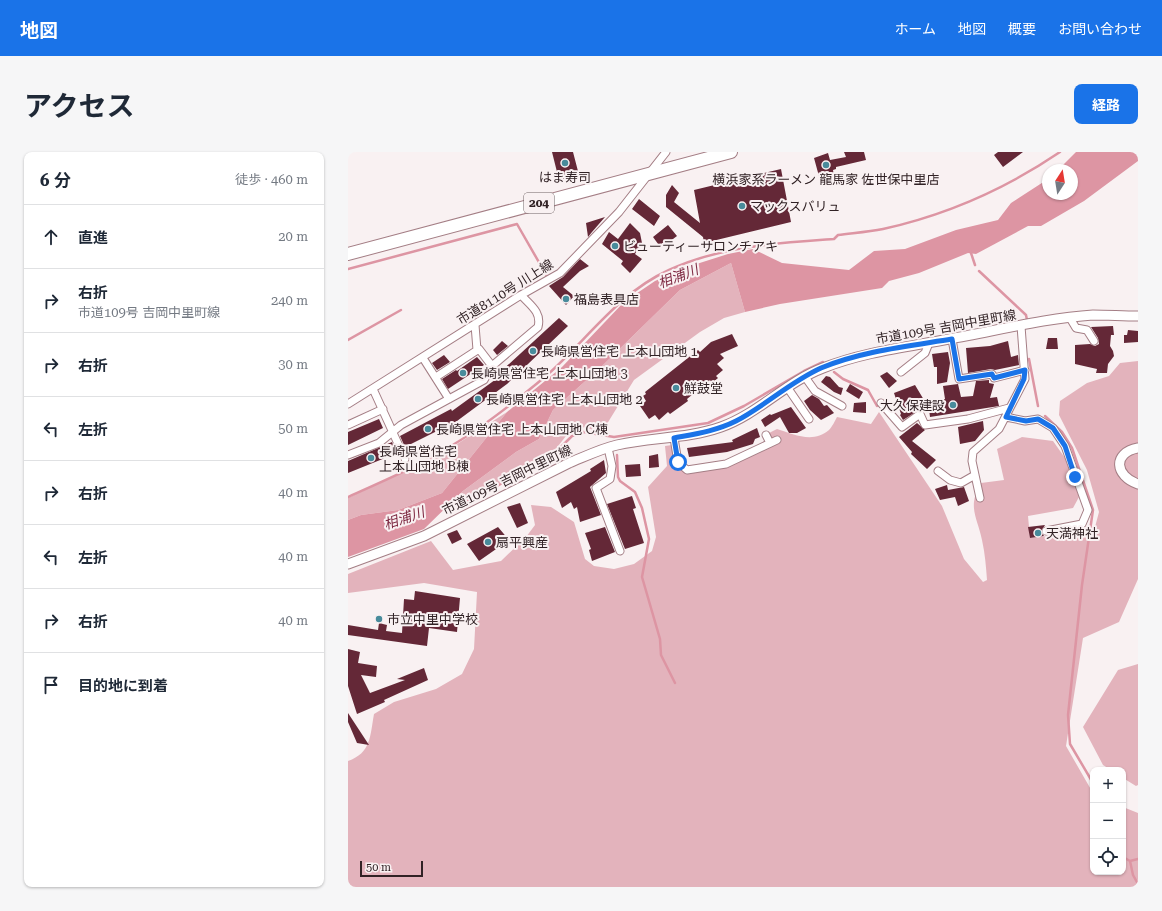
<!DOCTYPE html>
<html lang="ja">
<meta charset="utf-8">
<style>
body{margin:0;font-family:"Roboto Serif","Noto Sans JP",serif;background:#f6f6f7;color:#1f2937}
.controls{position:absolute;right:12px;bottom:12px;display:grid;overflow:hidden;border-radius:8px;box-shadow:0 1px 3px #0004}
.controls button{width:36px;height:36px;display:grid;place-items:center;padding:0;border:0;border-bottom:1px solid #e0e1e3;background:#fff;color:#1f2937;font:20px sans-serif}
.compass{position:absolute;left:694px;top:12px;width:36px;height:36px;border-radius:50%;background:#fff;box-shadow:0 1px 3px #0004;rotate:12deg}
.scale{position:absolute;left:12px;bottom:10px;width:63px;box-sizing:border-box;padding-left:4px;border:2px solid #312225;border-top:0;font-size:11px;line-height:14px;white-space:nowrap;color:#312225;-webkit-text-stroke:3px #f9f1f2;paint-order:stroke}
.stop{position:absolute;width:12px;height:12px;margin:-9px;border:3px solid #1a73e8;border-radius:50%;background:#fff}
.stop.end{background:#1a73e8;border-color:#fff;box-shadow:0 1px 4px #0008}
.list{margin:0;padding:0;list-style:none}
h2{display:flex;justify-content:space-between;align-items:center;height:52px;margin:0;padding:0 16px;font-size:17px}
h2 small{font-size:13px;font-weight:400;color:#747a83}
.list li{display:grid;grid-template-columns:26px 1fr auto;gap:12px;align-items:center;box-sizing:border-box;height:64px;padding:0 16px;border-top:1px solid #e0e1e3}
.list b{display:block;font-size:15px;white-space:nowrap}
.list p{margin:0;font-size:13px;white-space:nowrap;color:#747a83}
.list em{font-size:13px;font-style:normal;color:#747a83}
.icon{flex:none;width:22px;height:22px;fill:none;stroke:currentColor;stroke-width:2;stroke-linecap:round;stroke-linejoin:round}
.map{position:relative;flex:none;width:790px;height:735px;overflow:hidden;border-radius:8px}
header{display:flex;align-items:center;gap:24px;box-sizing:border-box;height:56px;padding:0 20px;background:#1a73e8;color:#fff}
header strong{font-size:19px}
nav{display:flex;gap:22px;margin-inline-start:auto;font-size:14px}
.intro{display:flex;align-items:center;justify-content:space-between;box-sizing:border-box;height:96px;padding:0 24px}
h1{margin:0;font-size:28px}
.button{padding:10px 18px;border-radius:8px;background:#1a73e8;color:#fff;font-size:14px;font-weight:700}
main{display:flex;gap:24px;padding:0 24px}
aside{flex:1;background:#fff;border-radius:8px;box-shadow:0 1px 3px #0004}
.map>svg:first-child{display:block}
.green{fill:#e3b3bc}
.water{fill:#dd95a3}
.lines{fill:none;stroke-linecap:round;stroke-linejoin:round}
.stream{stroke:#dd95a3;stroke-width:2.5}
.building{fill:#642837}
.minor-casing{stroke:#a47e85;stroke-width:9}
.tertiary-casing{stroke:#a47e85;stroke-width:11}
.trunk-casing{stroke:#a47e85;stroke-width:14}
.minor{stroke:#fff;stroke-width:7}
.tertiary{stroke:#fff;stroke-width:9}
.trunk{stroke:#fff;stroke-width:12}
.route{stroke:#1a73e8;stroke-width:5}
.poi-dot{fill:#488b9b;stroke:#f9f1f2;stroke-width:1.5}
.labels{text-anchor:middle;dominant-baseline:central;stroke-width:4;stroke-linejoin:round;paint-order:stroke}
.shield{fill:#f9f1f2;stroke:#6d6062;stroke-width:1}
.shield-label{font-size:12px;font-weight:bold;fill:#312225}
.poi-label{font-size:13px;fill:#312225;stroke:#f9f1f2;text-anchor:start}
.street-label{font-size:13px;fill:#312225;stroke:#f9f1f2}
.water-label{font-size:14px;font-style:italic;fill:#7e2942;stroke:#f9f1f2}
</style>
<header>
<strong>地図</strong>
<nav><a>ホーム</a><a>地図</a><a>概要</a><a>お問い合わせ</a></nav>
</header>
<div class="intro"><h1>アクセス</h1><a class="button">経路</a></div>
<main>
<aside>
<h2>6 分<small>徒歩 · 460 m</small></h2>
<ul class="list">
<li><svg class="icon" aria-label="ahead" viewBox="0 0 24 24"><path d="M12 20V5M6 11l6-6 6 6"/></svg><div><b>直進</b></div><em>20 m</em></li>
<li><svg class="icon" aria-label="right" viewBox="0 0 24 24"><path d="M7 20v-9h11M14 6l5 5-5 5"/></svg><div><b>右折</b><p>市道109号 吉岡中里町線</p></div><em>240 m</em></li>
<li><svg class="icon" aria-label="right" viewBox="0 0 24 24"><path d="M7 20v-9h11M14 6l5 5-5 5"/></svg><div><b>右折</b></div><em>30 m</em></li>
<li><svg class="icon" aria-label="left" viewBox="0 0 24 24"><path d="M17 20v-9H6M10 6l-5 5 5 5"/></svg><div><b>左折</b></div><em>50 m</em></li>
<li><svg class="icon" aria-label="right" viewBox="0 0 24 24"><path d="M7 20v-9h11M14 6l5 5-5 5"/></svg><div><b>右折</b></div><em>40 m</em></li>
<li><svg class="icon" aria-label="left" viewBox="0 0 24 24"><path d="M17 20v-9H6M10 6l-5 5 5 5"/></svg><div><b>左折</b></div><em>40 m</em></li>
<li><svg class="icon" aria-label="right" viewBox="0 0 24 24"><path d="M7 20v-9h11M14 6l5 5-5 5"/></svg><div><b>右折</b></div><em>40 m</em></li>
<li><svg class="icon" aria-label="arrive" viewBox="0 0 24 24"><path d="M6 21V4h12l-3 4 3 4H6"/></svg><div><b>目的地に到着</b></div></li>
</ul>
</aside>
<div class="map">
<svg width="790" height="735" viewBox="0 0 790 735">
<rect width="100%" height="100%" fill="#f9f1f2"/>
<!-- green -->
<path class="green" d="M383,111l14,49 -21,6 -24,14 -66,48 -32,52 -20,-5 -16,9 -15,19 -85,46 -17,4 14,-14 53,-39 23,-13 14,-29 47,-42 80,-78z
M790,209v218l-19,43 -36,16 -17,108 27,47v79h30v-65l15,6v74h-790v-126c23,-8 22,-25 26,-47l20,-12 42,-13 26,-15 12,-25 3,-57 -53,-9 -76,10v-19l83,-33 22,29 48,-9 25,-24 9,-12 -4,-20 20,2 23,15 11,37 9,7 20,3 20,-5 18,-13 4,-14 -8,-50 19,-21 -2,-20 7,-1 3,20 12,9 39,-7 52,-25 -2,-5 -5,1 -2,-5 8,-4c16,5 36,15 52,1 3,-3 6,-9 8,-13l34,7 8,-12 63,94 22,53 19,23 4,-2c-1,-13 -2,-27 -5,-40 -5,-24 -15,-33 -1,-57l23,-3 -7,-31 25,-12 31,4 12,17 14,39 -6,11 -45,8 2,22c24,-4 43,1 65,-11l4,-15 -12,-42 -28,-55 1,-14 27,-18 22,-7 11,-13z
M159,260l-65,81 -44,17 -37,5 -13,5v-22l103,-50z
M790,512v121l-2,1 -13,-8v-8h-12l-8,-5 -20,-38 35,-57z"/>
<!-- water -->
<path class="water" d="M728,0h62v9l-54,40 -43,25h-13l-52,28 -8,-1 -49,20 -30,8 -7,7 -102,16 -35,8 -14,-49 -51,27 -80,78 -47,42 -14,29 -23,13 -53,39 -39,38 -76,28v-37l13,-5 37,-5 44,-17 65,-81 55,-45 62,-65 31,-21 29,-13 44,-14 25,-5 29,14 67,7 25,-19 31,-2 51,-19 42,-10 13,-17 37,-24v15h24v-24h-14z"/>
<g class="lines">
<!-- stream -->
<path class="stream" d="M622,98l5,15
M0,117l169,-45 31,54
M631,119l47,44 1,5
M0,188l53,-30
M681,207l9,47
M486,220l9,7 25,11 9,16
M697,264l17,16 10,16 21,62 -11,75 -14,130 2,29 23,39
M269,303l1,22 2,4 15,11 7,16 7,31 -7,38 18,62 1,16 14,28
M0,345c35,-16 71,-31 103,-51 34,-20 65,-45 95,-70 41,-36 72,-83 123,-106 52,-24 109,-27 165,-31l4,-4c15,-2 30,-3 45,-6 63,-14 124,-41 177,-77
M96,355l22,-5 79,-41 7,-5 20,-20 12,-4 30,5 94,-14 36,-17 60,-35 19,-9
M775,705l7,4 3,14 5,9
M782,709l8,-2"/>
</g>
<!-- building -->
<path class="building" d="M204,0h21l6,23 -20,5z
M496,0h20l2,8 -30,7v2l-3,1 1,6 -14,4 -6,-22 14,-5 2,7 16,-3z
M650,0h25l-20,15 -9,-12z
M433,17l10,53 -87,21 -1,-6 -37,-30v-12l6,-10 7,8 -5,9 26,21 -6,-33z
M291,47l21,17 -6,10 -22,-17z
M257,65l-13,15 -4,5 -2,-14z
M282,71l10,10 2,10 -7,11 7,5 -12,14 -9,-9 2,-3 -21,-17 7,-12 9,7z
M320,73l9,11 -16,12 -8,-11z
M232,107l9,7 -9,5 -17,16 11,9 -8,9 -17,-19 14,-9z
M211,166l9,8 -61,58 -50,37 -52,26 -5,-11 51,-27 1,2 47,-34 -2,-2z
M765,174l1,9h-3l-1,11 3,5 1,5 -6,8 -1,9h-11l1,-4 -22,-5v-19l15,-1 5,2 4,-2 -1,-6 -7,-11z
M780,178l10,1v11l-14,1v-8h3z
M384,182l6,12 -18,8 4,4 -7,6 6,6 -7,6 2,2 -6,5 -2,-3 -23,19 1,2 -18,13 -2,-2 -9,8 -4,-5 -6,4 -9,-13 6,-5 -3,-5 3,-2 -1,-2 53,-42 2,2 11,-10z
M700,186h9l1,11h-12z
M154,189l6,5 -11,9 -4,-5z
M660,189l3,16 7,-2 1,10 -24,5 -4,-1 -23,4 -2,-25 24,-2z
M600,200l2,11 -3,19 -10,2v-17h-3l-2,-13z
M96,203l6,7 -13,8 -5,-7z
M129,205l7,8 -36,24 -6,-10 14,-9 1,1z
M539,220l10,9 -8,7 -9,-12z
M478,224l4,1 9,10 4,1 -2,7 -7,-3 -13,-10z
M641,228v3l5,1 -4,14 7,-1 2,9 -69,11 -2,-16 17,-2 -2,-13 15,-2 3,13 12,-1 3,-15z
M502,232l13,8 -4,7 -13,-8z
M567,233l12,20 -24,15 -3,-5 1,-1 -7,-21z
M464,243l7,4 5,7 3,-1 7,8 -13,7 -11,-10 -6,-9z
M518,250v11l-13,-1 1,-9z
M443,255l15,21 -9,5h-8l-9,-16 -15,10 -4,-7 9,-6 1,1z
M31,267l4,9 -35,17v-13z
M635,269l1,9 -9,11 -15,3 -2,-17z
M569,271l8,7 -13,11 24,19 -9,9 -16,-15 1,-2 -13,-15z
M409,276l3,9 -5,2 -2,5 -26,8 -38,5 -2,-9 46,-6 -1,-2z
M44,290l4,10 -1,2 -47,19v-12z
M310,302l1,13 -10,1v-12z
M256,308l2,13 -16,14 11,28 -21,7 -3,-15 -3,2 -3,-7 -9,6 -6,-16 35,-21 -1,-2z
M292,312l1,12 -15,1 -1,-12z
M599,333l1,5 16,-3 5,14 -11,5 -3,-9 -15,3 -5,-11z
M284,344l4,12 -3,1 11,34 -19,6 -18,-45z
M172,351l8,20 -11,5 -10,-21z
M697,373l-4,7 3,4 -14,2 -2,-11z
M150,375l11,13 -30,21 -12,-17z
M257,375l10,25 -23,9 -3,-11 2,-1 -6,-16z
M109,378l5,9 -10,5 -5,-10z
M67,439l45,7 -3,34 -28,-4 -2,18 -79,-11v-10l30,5 1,-7 8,2 -1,6 16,2 2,-34 10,1z
M0,497l12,3 -2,11 19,3 -1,11 -15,-2 9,18 35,-13 -8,-1 27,-11 4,12 -44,20 1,2 -28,12 -9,-28z
M0,561l21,32 -12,-2 -9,-21z"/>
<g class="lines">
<defs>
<path id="minor" d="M722,166l6,10 11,2 7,11
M127,173l2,25
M604,187l7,40 33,-5 2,4 31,-8
M75,206l26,41
M553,220l24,-19 4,-10
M88,225l43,-28 13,17
M457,225l10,14 27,15
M439,235l22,32
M25,237l32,70
M533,251l21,24 18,-13 5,11 43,-6 41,-11
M0,252l173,-109 39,-22 59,-61 47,-60
M658,265l19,4 13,-2 15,9 12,18 23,64 -6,14 -36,7
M0,273l35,-16
M418,283l4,8
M326,286l4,24 9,8 39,-6 51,-24
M260,296l4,18 -2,13 -14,9 24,63
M0,303l31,-12 22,-18 83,-45 8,-14 46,-39c4,-15 -8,-22 -17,-32
M590,319l12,9 11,3 14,-8
M632,346l-8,-37 1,-9 26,-23 26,-50 -4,-53"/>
<path id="tertiary" d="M790,296c-26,5 -23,28 0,36
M0,412l76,-28 145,-73c15,-6 31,-14 48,-18 34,-8 70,-6 104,-18 37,-13 65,-45 102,-59 40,-16 84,-21 126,-29 46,-8 97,-21 144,-24 15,0 30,1 45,1"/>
<path id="trunk" d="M0,102l383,-102"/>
</defs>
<!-- minor casing -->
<use href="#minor" class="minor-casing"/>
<!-- tertiary casing -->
<use href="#tertiary" class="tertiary-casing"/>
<!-- trunk casing -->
<use href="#trunk" class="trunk-casing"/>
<!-- minor -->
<use href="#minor" class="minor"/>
<!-- tertiary -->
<use href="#tertiary" class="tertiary"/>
<!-- trunk -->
<use href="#trunk" class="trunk"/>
</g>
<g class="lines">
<!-- route -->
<path class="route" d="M330,310l-4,-24c21,-4 42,-7 62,-17 29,-15 54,-39 85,-53 41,-17 88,-22 131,-29l7,40 33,-5 2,4 31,-8 -1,9 -18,38 20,4 12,-2 15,9 12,18 10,31"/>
</g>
<!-- markers -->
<g class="poi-dot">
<circle cx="217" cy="11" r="4"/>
<circle cx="478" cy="13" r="4"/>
<circle cx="394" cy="54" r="4"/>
<circle cx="267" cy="94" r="4"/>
<circle cx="218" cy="147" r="4"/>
<circle cx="185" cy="199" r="4"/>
<circle cx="115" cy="221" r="4"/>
<circle cx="328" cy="236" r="4"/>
<circle cx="130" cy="247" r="4"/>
<circle cx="605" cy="253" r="4"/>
<circle cx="80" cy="277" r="4"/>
<circle cx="23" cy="306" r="4"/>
<circle cx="690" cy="381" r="4"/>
<circle cx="140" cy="390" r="4"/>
<circle cx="31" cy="467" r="4"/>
</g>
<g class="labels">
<!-- shield labels -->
<rect class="shield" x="176" y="41" width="30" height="20" rx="3"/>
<g class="shield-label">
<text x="191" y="51">204</text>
</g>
<!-- poi labels -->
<g class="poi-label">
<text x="217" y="25" text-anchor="middle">はま寿司</text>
<text x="478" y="27" text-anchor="middle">横浜家系ラーメン 龍馬家 佐世保中里店</text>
<text x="402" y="54">マックスバリュ</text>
<text x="275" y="94">ビューティーサロンチアキ</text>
<text x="226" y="147">福島表具店</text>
<text x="193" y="199">長崎県営住宅 上本山団地 1</text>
<text x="123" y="221">長崎県営住宅 上本山団地 3</text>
<text x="336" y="236">鮮鼓堂</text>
<text x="138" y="247">長崎県営住宅 上本山団地 2</text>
<text x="597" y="253" text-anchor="end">大久保建設</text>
<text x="88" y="277">長崎県営住宅 上本山団地 C棟</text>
<text x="31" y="299">長崎県営住宅<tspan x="31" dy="15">上本山団地 B棟</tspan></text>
<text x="698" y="381">天満神社</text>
<text x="148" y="390">扇平興産</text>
<text x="39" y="467">市立中里中学校</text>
</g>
<!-- street labels -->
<g class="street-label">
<text transform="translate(157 140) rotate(-32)">市道8110号 川上線</text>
<text transform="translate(598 175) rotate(-10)">市道109号 吉岡中里町線</text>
<text transform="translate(159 328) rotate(-26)">市道109号 吉岡中里町線</text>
</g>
<!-- water labels -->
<g class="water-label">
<text transform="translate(330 124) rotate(-21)">相浦川</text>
<text transform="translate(56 366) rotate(-19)">相浦川</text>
</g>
</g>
</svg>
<div class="controls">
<button>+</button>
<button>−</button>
<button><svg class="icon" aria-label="locate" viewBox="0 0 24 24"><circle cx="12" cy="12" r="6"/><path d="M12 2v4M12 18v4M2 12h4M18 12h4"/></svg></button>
</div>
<svg class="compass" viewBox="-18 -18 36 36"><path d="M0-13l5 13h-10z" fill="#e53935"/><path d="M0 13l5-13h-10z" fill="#747a83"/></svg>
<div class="scale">50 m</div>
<div class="stop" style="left:330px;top:310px"></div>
<div class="stop end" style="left:727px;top:325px"></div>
</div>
</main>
